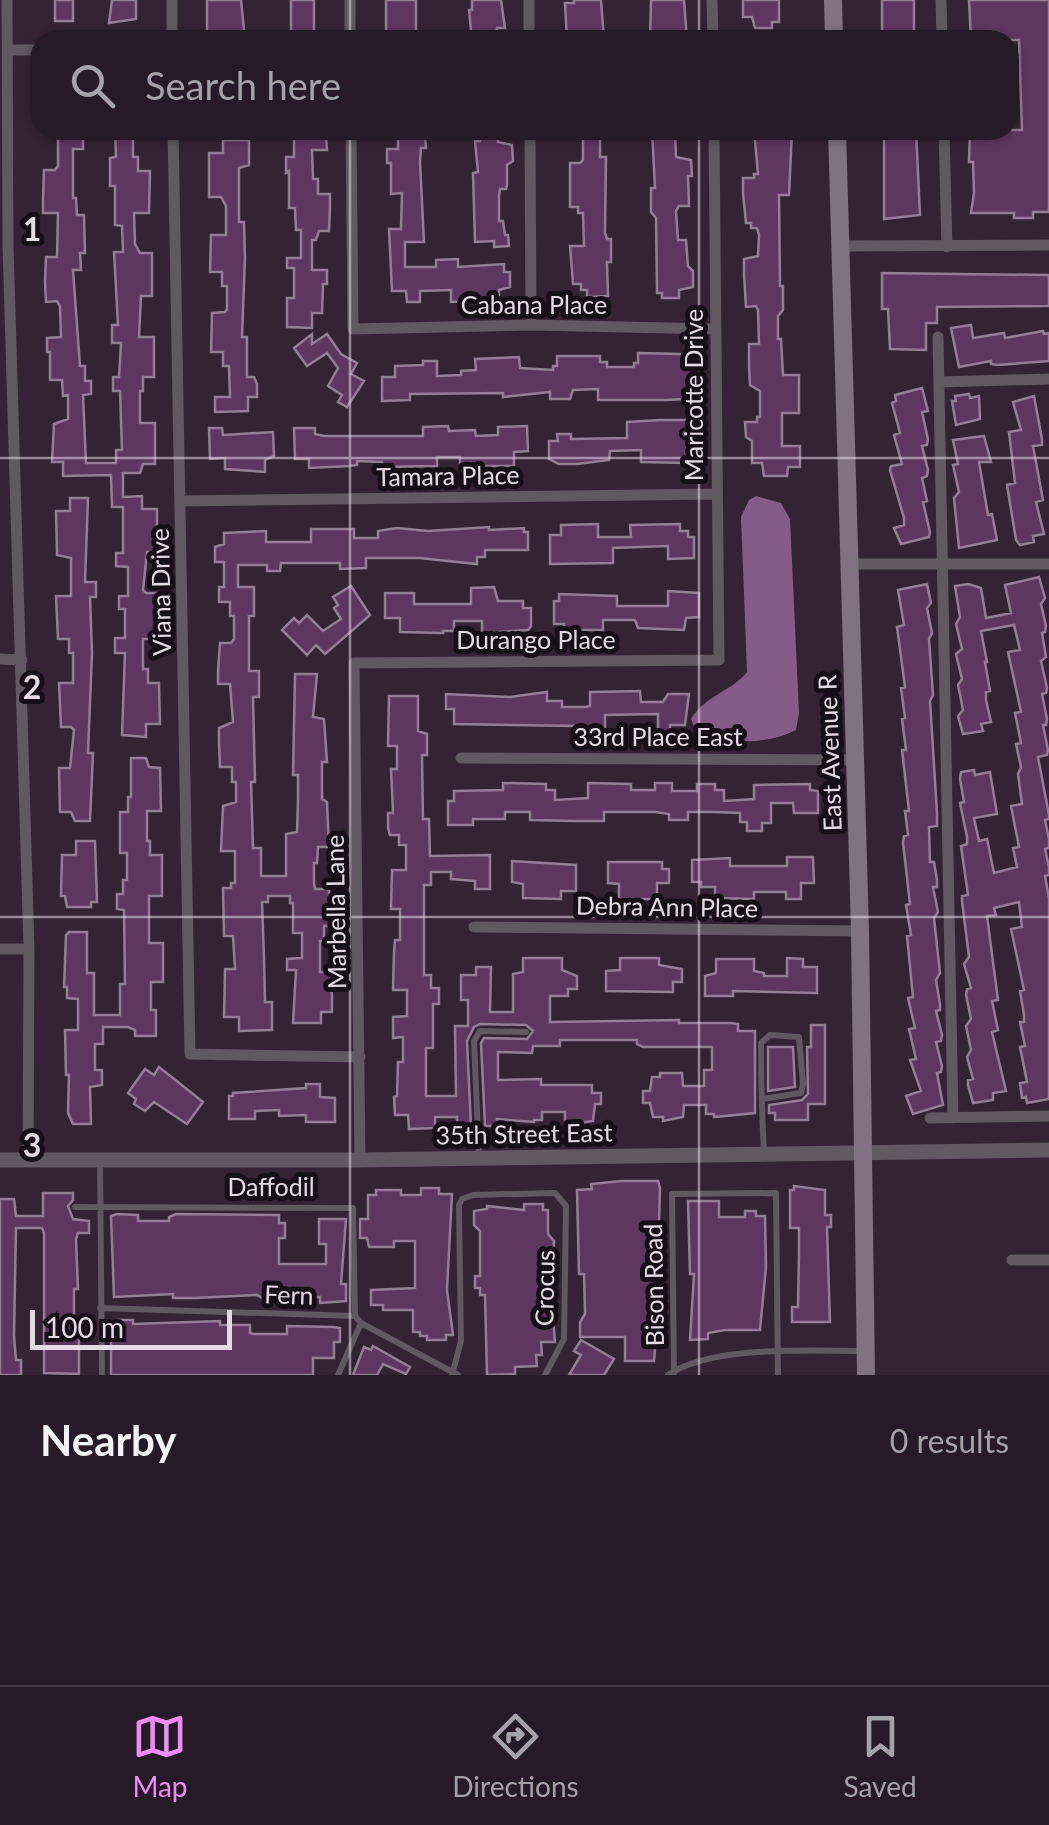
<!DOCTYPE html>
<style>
body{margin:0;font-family:Lato,sans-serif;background:#2f2330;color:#f1f3f6}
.scale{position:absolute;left:30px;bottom:25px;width:202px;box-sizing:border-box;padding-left:10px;border:5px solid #e5d9e6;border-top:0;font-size:28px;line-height:35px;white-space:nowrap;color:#e5d9e6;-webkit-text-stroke:8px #170f17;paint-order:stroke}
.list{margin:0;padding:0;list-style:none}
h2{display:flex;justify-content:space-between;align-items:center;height:130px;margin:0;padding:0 40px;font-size:42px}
h2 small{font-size:32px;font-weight:400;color:#a4a1a8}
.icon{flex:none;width:55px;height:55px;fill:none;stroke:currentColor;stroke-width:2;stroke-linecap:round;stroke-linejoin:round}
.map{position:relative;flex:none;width:1049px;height:1375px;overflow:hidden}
.search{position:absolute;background:#271a28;box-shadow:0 2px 8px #0004;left:30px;right:30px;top:30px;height:110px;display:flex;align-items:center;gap:25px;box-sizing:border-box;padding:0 35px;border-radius:30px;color:#a4a1a8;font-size:38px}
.sheet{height:310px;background:#271a28}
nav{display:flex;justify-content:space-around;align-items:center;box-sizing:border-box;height:140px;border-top:2px solid #433845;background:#271a28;font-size:28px;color:#a4a1a8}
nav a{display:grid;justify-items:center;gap:5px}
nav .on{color:#ef8bf7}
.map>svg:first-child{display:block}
.water{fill:#855b88}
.building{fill:#5e3761;stroke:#937e95;stroke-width:2.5}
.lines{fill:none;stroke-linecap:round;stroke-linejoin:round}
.service{stroke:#615861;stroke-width:6}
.minor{stroke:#615861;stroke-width:11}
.tertiary{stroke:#615861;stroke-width:15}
.secondary{stroke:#807281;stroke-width:18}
.grid{fill:none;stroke:#e5d9e6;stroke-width:2.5;stroke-opacity:0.55}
.labels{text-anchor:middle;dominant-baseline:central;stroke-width:10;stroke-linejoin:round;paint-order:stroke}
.street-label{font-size:25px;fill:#e5d9e6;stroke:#170f17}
.grid-label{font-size:32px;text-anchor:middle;font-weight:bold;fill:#e5d9e6;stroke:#170f17;stroke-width:10;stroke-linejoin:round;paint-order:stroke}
</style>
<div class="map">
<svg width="1049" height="1375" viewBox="0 0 1049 1375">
<rect width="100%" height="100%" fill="#342235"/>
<!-- water -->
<path class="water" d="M756,496l25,7 9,16 9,194 -3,17c-31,16 -66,12 -99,5l-6,-16c16,-25 40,-27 56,-47l-6,-155 8,-17z"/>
<!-- building -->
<path class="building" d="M55,0h18v21h-18z
M112,0h24v19l-27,4z
M207,0h34l4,40 -38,-4z
M291,0h23v40h-23z
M386,0h30v40h-15l-3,-6h-12z
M472,0h29l4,28h-8l-2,12h-23l-3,-30h3z
M574,0h27l3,40h-37l-2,-37h9z
M651,0h33l3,40h-37z
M743,0h36v22h-7v6h-17l-3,-11h-9z
M882,0h32v40h-32z
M969,0h80v212h-16v6h-19v-5h-43l3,-20 -1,-31h-4l1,-32h52l-3,-90h-48z
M58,130h25v19h-10v49h3l1,17h7l1,38h-5l1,17h-8l7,96h5v15h6v13l-8,1 3,68h30v-13h6l-2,-59h-7v-14h6l2,-34h-9v-18h6l-4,-73h9l-1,-26 -7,-1v-39h-5v-28l6,-1 -1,-27h18v27h5v14h12l-1,42h-15l1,31 5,9h12v43h-11l-2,41h15v40h-11v14h-3v32h15v41h-12l-3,9h-17v24l19,-1v13h15v43h-10l-4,38 3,3h11l1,46h-15v30h5v14h11l1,41h-14v13l-24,-2 3,-82h-10v-15h10v-29h-6v-13h9v-29l-12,-1v-13h7v-46h-11l-1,-32 -48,1v-14h-11l2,-38 14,-5v-24l-5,1 -1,-16h-12v-28h-3v-14l14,-1 -1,-31 -3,-5 -11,1 -1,-20 1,-25h11l1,-44h-15v-14l1,-29h11l3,-4z
M583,130h17v27h6l-1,76 2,6h4v23h-4l1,34 -21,1v-7h-6v-6h-8l-3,-38h14l-1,-33h-5v-6h-8v-44h10l3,-3z
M652,130h23l1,27 15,3 1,16h-4l1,30h-10l-3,5 2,29h8l2,26 5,5v16l-14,3v8h-17v-5h-5l-1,-75 -5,-6v-24h4z
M754,130h38l-3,65h-10l1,91h3v24l-5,6v23h3l2,36h16v38h-17v33h18v21h-12l-1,9h-23l-2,-13h-10v-22l-6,-4 -1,-15h12v-5h3v-26l-10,-6 -1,-19v-22h10l-1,-34 -2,-4 -10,1 -2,-32v-16l14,-3 1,-21 -2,-7h-6v-5h-5l-3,-30v-15h11v-4h4z
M884,130h32l4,85 -36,4z
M498,133v9l14,3 1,16 -6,4v20l-1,4h-6l-1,7v25h4l2,14h3l1,11 -15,1v-6l-19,1 -2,-69 5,-1 -3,-31h5v-7z
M398,134l27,2 1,12h-5l-1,14 4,80h-19v25h31v-7l22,-1v8l46,-3v8h6v15l-11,3v10l-48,2v-12l-31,1v11h-13l-1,-11h-14l-3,-62h12l1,-36 -11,1v-31h-4v-14h11z
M294,136h32l1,14h-15l1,29h5v15h12v13l-1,24h-10l-3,9h-4v30h15v14h-4l-1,29h-10v15l-25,-1v-29h7v-30h-7v-10h14v-28h-5l-1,-22h-6v-37l-3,2v-16h8z
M223,140h26v25l-10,3v54h5l1,36 -3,79h5v40h7l3,7v13h-9v14l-33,1v-15h15l-1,-31h-6v-14h-12l1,-39 13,-1 2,-3v-23h-5v-14h-12l1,-37h15v-29l-5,-9h-12v-44h14z
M882,273l167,2v31l-112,1v16h-11v27l-36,-1 -2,-40h-6z
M971,325l2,13 31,-5 1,5 38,-7 1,3 5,-1v28l-52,4 -6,-1v-3l-32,6 -8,-39z
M312,334v10l15,-10 14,20 16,9 -6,11 13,7 -17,26 -9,-5 4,-7 -14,-9 10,-18 -11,-15 -20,13 -13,-18z
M638,353l43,1 1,11 13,1v23l-9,2v8l-20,1h-68v-11l-25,1 -3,9h-20v-7l-47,5v-4l-93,1v6l-28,1v-24h13v-11l28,-1v-4h14v15l24,-1v-4l15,-1 -1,-11 44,-2 1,11 33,2v-4h4v-10h43v6h7v5h27v-4h4z
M922,388l6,23 -6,1 6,27 -1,6 -5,1 6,24 -1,6 -5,2 5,23 -4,1 7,30 -1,5 -28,7 -7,-16 10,-3v-7l-14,-48 1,-4 11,-2 -8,-29 6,-2 -8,-30 4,-2 -1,-6z
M969,394l1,4 9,-2 1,23 -24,6 -4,-24h4l-1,-5z
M1034,396l8,43v6l-9,1 10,54 -7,2 8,32 -11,2 1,6 -14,3 -4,-5 -9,-55 8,-2 -6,-51 12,-2 -8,-28z
M661,420h26l4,16h5v14l-10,3v10l-45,-1v-12l-31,1 -1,9 -32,4h-18l-10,-5v-18h9l-1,-7h14v5l56,-1v-16z
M448,426l1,5 26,-1 1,6 22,-1v-8l29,-1 1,25 -14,1v14h-42l-1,-3h-11v-6h-23v9l-55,1v-5l-25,-1v4l-7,1 -41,2v-9h-14l-1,-31h21v6l9,2h99v-9z
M209,428h13l1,7 50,-3 1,24 -9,4v12l-40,-3v-11l-15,1z
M984,436l7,26h-12l9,53 4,-1 5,26 -38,8 -5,-50 5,-6 -6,-27 5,-1 -5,-24z
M70,498h18l-3,84h11v15h-6l2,56 -4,100h5l-3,68h-15l-4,-9h-11l-1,-44h11l4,-38 -3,-3h-10l-2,-44h14v-30h-4v-14h-11l-2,-43h15v-38l-14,-3 -1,-44h14z
M598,524v13h33l-1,-12 50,-1v7h8v6h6v21l-26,1v-13l-55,2v15l-63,1v-29h11v-10z
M489,527v3l35,-2v4h4v18h-43v7h-8v7l-58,-6h-53v10l-26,1v-6h-59l-1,8h-13v-6h-29v22h16v29h-5v55h10v26h-6l2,85h-4l2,66h8v28h25v-42l11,-2 1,-33v-24h-5l2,-101h22l-4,43 11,2 3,43h-5v37l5,3 2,45h-11l-1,16h-3v20l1,6h14v37h-5v15h-4v31h10l2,24v16h-11v11h-28l3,-53h-9v-11l15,-1v-25h-9v-30h-3v-7h-22v6h-6l2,56 1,44h7v28l-33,1v-14h-15l1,-48h10l-2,-33h-9l-1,-48h8v-5h4v-32h-14l2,-45 13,-4v-20h-4v-15h-12l-1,-23v-16l14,-6 -3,-38h-12v-13l2,-28h11l3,-4v-23h-4v-14h-11v-15h5v-25h-9v-15l9,-3v-11l42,-2v11h45v-13h43v9h24v-7l19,-3 31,3z
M1039,577l6,21 -4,6 5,22 -1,6 -3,1 4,24 -5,4 6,27 -1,5 -4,1 5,25 -1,6h-3l5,25 -1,5 -9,2 11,58v4l-4,1 4,19v9l-4,1 4,18v8l-4,1 4,22v201l-22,4 -1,-6 -4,1 -2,-15 7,-1 -7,-35 5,-1 -5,-24h4v-7l-4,-24 4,-1 -13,-61 11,-2 -3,-25 -25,6 2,7 -9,1 11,84 -6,1 6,29 -6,2 14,59 -13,2v7l-20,3 -5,-18v-5l5,-1 -6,-22 4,-7 -5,-24 5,-7 -5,-24 1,-6 4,-1 -7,-24 5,-7 -7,-56v-5l6,-1 -7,-49 6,-2v-7l-7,-34 4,-1 -4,-23 1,-7 13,-2 1,5 15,-3 7,42 -23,4 5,23 8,-2 7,34 23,-6 -4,-19 6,-1 -8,-41 11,-2 -4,-30 3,-7 -5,-23 5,-1 -6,-30 6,-1 -13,-60 12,-2 -6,-25 -33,6 6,31h-2l5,29 -4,1v8l5,22 -10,2 2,7 -20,3 -5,-18 5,-6 -5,-25 4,-6 -6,-25 6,-5 -6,-25 4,-7 -5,-31 13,-2 13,4 5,30 25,-5 -6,-28z
M927,584l4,19 -4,5 5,25 -3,6 4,56 -3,6 7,112v13l-8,1 1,35h4l3,18v7h-4l5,25 -4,6 6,55 -4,7 4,24v6l-4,1 6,24 -1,6 -5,1 6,24 -1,6 -4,1 6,32 -30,9 -7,-18 15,-5 -11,-31 6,-1 -7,-30 6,-1 -7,-30 5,-1 -6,-61 4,-1 -5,-30 4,-1 -7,-61 1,-7 4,-1 -3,-24h4l-7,-61h4l-4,-31 3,-1 -4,-30 4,-1 -8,-60 7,-2 -6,-35z
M351,586l19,29 -45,39 -9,-9 -9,10 -25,-25 12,-12 5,5 8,-8 16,16 18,-12 -7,-11 4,-3 -5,-8z
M494,587l4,14h25v7h8v18l-3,4 -46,3v-12h-28v10h-11v2l-43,-1v-14h-15v-25h29v11h57v-16z
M668,591l31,2v24l-13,1 -2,12 -46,-2 -3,-8h-32v10h-39v-6h-10v-23h5v-7l58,2v10h51z
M640,691l1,11h22l5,-8h21l-4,31h-15v8h-12v-19l-53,1v16h-29v-5l-122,-2v-15h-8v-15l64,3 37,-5v9h15v6h23l5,-1v-14z
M389,696h29v35l9,3v21h-5l1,64h6l1,37 60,-1v34h-15v-8l-24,-2v-7h-20v13h-7v90h7v13h8v16h-6v44h-7v48h30l-1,-70h13v-26h-7v-25h15v-8h15l-1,45h23v-38l10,-2v-14h39v12l15,6v13h-9v7h-18v26l129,-2v3h52l7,1v7h17v82l-41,4v-3h-8v-9h-22l-1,12 -20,4v-4h-10l-3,-14h-7v-12h7l2,-14h8v-4h22l1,13h21v-16h8v-23h-69l-6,-3v-4h-77v6h-27l-1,7 -34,-1v28l43,-1v6h51v8h9v11h-6l-2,17 -21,3v-3h-7v-9h-23v8h-8v2l-37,-3v7h-12l-4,-83 3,-5 43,1 6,-8 -7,-6 -46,-1 -6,3 -7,14 4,85 -14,1v-10h-22v11l-26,1 -1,-14h-13l-1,-18 3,-1 1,-34h5v-25l-10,1v-21l14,-1v-26h-14l1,-38 1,-12h5v-31h-9l1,-39h14v-25h-7v-10h-9l-2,-7v-15h5l-2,-44h6v-23h-9z
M131,758h15l3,9 11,1 1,43h-14v30h3v14h12v41h-13v47h14v39h-12v28h5v26h-21v-6l-7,-3h-25v17h-8v26h7v15l-12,2 1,37h-18l-5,-11 1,-38h-3l-1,-45h13v-31l-11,-1v-11h-3l2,-52 3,-3h18v41h7v42h26v-31h5l-1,-74 -7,-1v-15h6v-14h4v-27h-7v-41h8v-15h3z
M503,783l43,1v6h9v10l33,-2v-15l43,1v6h24v-7h17v8h25v-7h18v6h9v11l30,-2v-14l56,-1v6l8,1v22h-24l-1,-10h-22v20h-9v8h-15v-9h-7v-9l-25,-1h-27v8h-19v-6l-14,-2h-51v9h-31l-43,-1v-8h-25v7h-32v6h-25v-24h6v-10l49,-1z
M76,841h19l2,61h-6v5h-24l-2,-11h-4l1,-41h14z
M787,857h26l1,26h-13v16h-15v-7h-32v7l-39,-1v-11h-14v-5h-9v-22l38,-2v8h57z
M512,861l64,4v26h-15v8l-38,-1v-14l-11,-2z
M608,862h54v7h7v14h-12v16h-38v-15l-11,-1z
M620,958h39v7l23,4v13h-9v10l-67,-1v-20l14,-1z
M787,958l16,1v8h14v26l-84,-2v5h-28v-20l11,-3v-14h38v12l10,2v3h23z
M811,1025h14v79h-17v16h-33v-7h-6v-8l33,-5 6,-6 -1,-47h4z
M768,1047h25l2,40 -27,4z
M159,1067l44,35 -16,22 -33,-22 -9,9 -11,-7 2,-5 -8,-6 17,-24 9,6z
M306,1084h14v13l15,1v24h-29v-7l-27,1v-6l-24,1v8h-26v-23h4v-3l73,-5z
M621,1181h37l2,7 -2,70 -6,44v35h4l-2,24h-29v-24h-45v-15l5,-8 -1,-40h-5l-2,-84 15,-1 -1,-5z
M794,1186l31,4v25h6v12h-4l3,95h-38v-15h6l1,-55v-24h-9v-38h4z
M421,1188h18v6h13l-5,96 6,45h-7v5h-19v-4h-7v-4h-7v-22h-30v-5h-12v-15l44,-2v-47h-21v6h-25l-2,-9h-7v-19h8v-24h8v-5h25v5h20z
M43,1193h30v7l-5,6 5,13 16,2v12h-11l-2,6 2,50h-4v31h5v54l-35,-1v-140l-2,-5h-26l-2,108 2,24h5v15h-21v-176h14l2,17h27z
M688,1201h31v16h26v-6h11v5h9l1,51 -6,63h-35l-17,3v6l-18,1 4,-66h-4z
M524,1204h19v6h5v24l6,7 -2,63 3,38h-14l1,13h-6l1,11 -22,1v7l-28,1 -2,-80h-5v-7h-5v-12h5v-45l-6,-6v-14l13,-2v-3l37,4z
M117,1214l21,1v6h31v-4l7,-3 103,1v8h6v15h-6v26h47v-20h-7v-25h27l-5,65h5v17l-26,2v-6l-58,1 -5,-3 -62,3h-22v-4l-59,3 -3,-81z
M118,1320h15v4l87,-3v4h30v8l4,1h33v-8l47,1 6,1v14h-6v16h-21v17h-202v-45h7z
M581,1340l33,19 -10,16h-35l12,-20 -7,-4z
M373,1346l37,21 -4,7 -23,-10 -6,11h-24l11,-28 7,3z"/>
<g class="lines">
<!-- service -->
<path class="service" d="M762,1099l39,-6 2,-9 -4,-47 -29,-2 -9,8c0,37 1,74 3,110
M479,1157l-5,-116 6,-10 46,1
M100,1161l2,214
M75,1207l278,1 2,108 6,7 -23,52
M100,1308l255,8
M361,1323l97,52
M452,1375l9,-34 -2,-136 3,-6 11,-4 82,-2 11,13 -2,133 -19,36
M668,1375c44,-30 143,-24 195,-24
M674,1375l-2,-181 104,-1 2,182"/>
<!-- minor -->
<path class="minor" d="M7,0l1,245 21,704 -1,210
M350,0v40
M529,0v40
M712,0l1,40
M941,0l1,40
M172,40v-40
M8,50h32
M173,130l17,924 170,3
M351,130l2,199 178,-4 184,4
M530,130l1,195
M944,130l3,117
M840,246l209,-1
M938,337l15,781
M939,382l110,-3
M181,501l535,-7
M848,564h201
M0,659l22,1
M461,758l393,2
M474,927l386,4
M0,949h29
M930,1118l119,-2
M360,1160l-6,-497 365,-3 -5,-530
M1012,1260h37"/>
<!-- tertiary -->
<path class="tertiary" d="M0,1160h360l689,-10"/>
<!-- secondary -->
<path class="secondary" d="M833,0l1,40
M837,130l23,801 6,444"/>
</g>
<!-- grid -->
<path class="grid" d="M350,0v40M699,0v40M350,130v1245M699,130v1245M0,458h1049M0,917h1049"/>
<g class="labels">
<!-- street labels -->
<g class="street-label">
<text x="534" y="304">Cabana Place</text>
<text transform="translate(693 395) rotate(-90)">Maricotte Drive</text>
<text transform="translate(448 475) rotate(-1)">Tamara Place</text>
<text transform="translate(160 592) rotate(-91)">Viana Drive</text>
<text x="536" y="639">Durango Place</text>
<text x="658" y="736">33rd Place East</text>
<text transform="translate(829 753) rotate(-92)">East Avenue R</text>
<text transform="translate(667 906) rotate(1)">Debra Ann Place</text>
<text transform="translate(335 912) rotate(-91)">Marbella Lane</text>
<text transform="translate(524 1133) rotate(-1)">35th Street East</text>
<text x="271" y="1186">Daffodil</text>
<text transform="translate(653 1285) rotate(-91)">Bison Road</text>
<text transform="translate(544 1288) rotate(-89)">Crocus</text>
<text transform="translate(289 1294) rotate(2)">Fern</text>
</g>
</g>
<g class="grid-label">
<text x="32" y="241">1</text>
<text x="32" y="699">2</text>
<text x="32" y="1157">3</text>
</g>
</svg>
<div class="scale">100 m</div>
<div class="search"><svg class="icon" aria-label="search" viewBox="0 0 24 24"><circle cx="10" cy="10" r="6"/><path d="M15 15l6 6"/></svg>Search here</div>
</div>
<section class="sheet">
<h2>Nearby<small>0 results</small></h2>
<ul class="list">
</ul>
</section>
<nav>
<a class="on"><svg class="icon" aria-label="map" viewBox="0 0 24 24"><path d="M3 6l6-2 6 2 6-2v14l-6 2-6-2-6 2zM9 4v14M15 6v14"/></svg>Map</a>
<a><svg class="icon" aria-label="directions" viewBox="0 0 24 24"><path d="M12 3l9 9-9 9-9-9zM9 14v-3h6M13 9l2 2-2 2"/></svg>Directions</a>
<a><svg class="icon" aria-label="saved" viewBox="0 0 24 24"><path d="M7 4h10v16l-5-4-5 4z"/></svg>Saved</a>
</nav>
